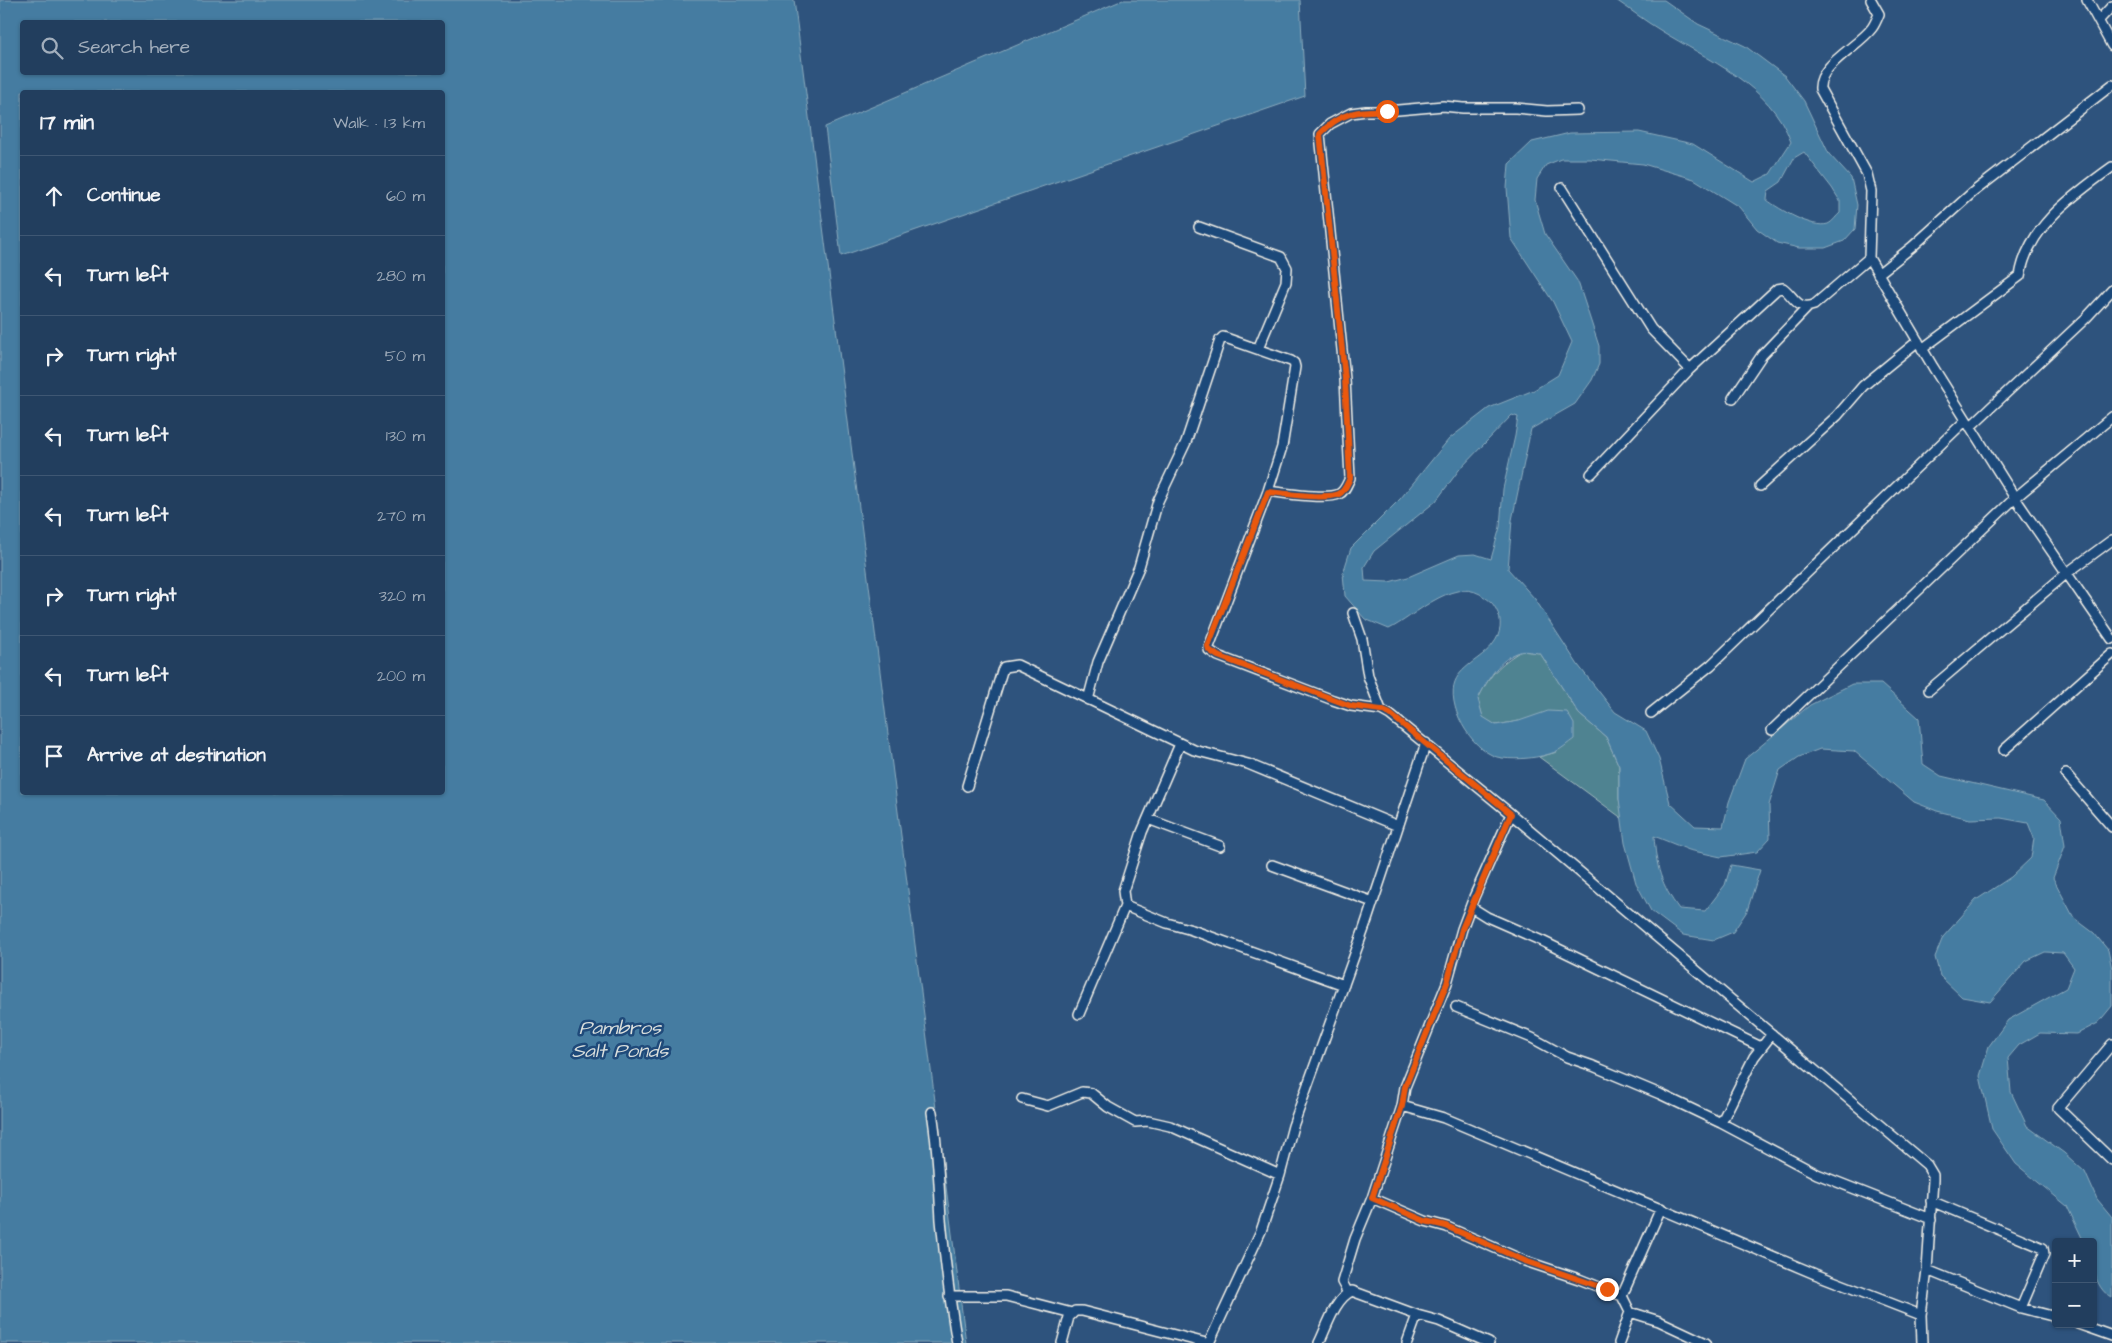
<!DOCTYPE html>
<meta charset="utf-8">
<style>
body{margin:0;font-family:"Architects Daughter",sans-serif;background:#2a4564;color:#f1f3f6}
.controls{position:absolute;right:15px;bottom:15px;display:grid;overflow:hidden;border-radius:5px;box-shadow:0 1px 4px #0004}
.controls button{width:45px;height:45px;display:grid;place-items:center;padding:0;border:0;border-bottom:1px solid #3f5773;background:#223e5e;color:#f1f3f6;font:25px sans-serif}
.stop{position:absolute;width:15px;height:15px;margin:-11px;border:4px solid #ea580c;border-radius:50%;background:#fff}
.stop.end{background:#ea580c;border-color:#fff;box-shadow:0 1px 5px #0008}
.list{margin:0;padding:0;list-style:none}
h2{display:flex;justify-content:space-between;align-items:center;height:65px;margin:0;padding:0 20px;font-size:21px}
h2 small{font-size:16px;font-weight:400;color:#a2aebc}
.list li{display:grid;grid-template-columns:32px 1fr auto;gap:15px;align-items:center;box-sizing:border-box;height:80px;padding:0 20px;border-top:1px solid #3f5773}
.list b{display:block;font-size:19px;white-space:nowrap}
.list em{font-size:16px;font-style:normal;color:#a2aebc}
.icon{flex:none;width:28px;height:28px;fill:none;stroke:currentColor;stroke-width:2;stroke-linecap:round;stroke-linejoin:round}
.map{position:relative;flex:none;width:2112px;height:1343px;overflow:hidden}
.search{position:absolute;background:#223e5e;box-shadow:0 1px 4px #0004;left:20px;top:20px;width:425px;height:55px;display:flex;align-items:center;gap:12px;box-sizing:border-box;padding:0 18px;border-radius:5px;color:#a2aebc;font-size:19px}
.panel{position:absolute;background:#223e5e;box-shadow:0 1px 4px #0004;left:20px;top:90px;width:425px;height:705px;border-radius:5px}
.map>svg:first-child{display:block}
.green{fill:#4f8391;stroke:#a2babc}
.water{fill:#457ca1;stroke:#8babbd;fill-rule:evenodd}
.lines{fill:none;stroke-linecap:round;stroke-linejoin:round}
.minor-casing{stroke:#f4f1e8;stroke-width:12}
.minor{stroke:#1f4a7a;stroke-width:9}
.route{stroke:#ea580c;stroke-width:6}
.labels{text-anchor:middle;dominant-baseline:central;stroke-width:5;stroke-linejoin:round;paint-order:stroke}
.water-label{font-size:20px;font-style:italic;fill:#dadfdd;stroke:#1f4a7a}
</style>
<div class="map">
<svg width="2112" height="1343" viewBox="0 0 2112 1343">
<rect width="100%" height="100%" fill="#2e537d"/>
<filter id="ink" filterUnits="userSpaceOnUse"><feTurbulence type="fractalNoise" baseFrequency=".02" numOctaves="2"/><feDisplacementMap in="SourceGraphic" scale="10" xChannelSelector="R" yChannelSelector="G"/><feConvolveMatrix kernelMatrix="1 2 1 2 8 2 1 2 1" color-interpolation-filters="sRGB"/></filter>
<g filter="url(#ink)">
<!-- green -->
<path class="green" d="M1521,651l19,2 39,61 27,23 13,29v33l4,20 -84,-62 18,-5 -38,-31 -23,4 -13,-7 -5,-19c11,-23 20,-34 43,-48z"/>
<!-- water -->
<path class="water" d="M0,0h794l172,1343h-966zM22,22h420v50h-420zM22,92h420v700h-420z
M1123,0h177l5,96 -464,160 -16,-129z
M1616,0h48l34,24 47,22 40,30 19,25 25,53 22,24 6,27 -2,24 -11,12 -19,7h-26l-22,-5 -20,-14 -18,-22 -45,-28 -51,-15 -53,-5h-29l-15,6 -9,14 -2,21 10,34 33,48 21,64v18l-7,16 -17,24 -44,25 -19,91 -4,49 27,30 43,66 37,47 31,19 13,28 11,44 25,23 28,1 6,-25 16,-43 65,-54 42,-21h29l38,34 4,46 18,12 103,24 17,18 4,28 -12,32 21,40 20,15 14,17 4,19v37l-14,17 -21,11 -37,-1 -21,12 -11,13 3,34 16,34 37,27 21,19 12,27 15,18v81c-20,-12 -19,-35 -19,-56h-9l-17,-36 -51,-42 -24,-35 -12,-53 9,-30 19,-26 58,-32 8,-20 -11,-15 -18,-1 -19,9 -36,41 -28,-5 -22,-21 -5,-19 8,-20 33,-37 35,-23 20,-19 3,-20 -6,-15 -27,-5 -31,1 -33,-8 -23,-9 -60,-51 -34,-2 -21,8 -19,13 -11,35 1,33 -13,14 -36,5 -32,-7 -35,-14c2,30 7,49 25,73l26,2 20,-26 6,-20 29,5 -13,41 -14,21 -19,8 -31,-5 -32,-24 -15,-28 -11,-40 -6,-44v-33l-13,-29 -27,-23 -39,-61c-6,0 -15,-3 -20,-1 -21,6 -33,29 -42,47l5,18 13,8 23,-4 29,-10 19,1 7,12v15c-6,4 -12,10 -19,13 -15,6 -37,8 -53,6 -27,-3 -54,-47 -48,-73 4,-18 28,-26 39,-41 8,-10 10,-23 3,-35 -4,-8 -9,-10 -16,-15 -29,-16 -66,23 -91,35l-24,-10 -20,-23 -2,-23 8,-25 50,-50 48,-59 40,-31 45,-18 24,-15 14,-33 -19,-40 -42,-64 -4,-50 2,-24 23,-22 38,-9 69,-1 54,12 61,38 16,-8 21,-32c-20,-57 -83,-82 -131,-112 -15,-9 -29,-20 -44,-30zM1804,152l28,36 8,13v12c-4,3 -7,9 -12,11 -16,5 -49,-15 -61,-24l1,-9 13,-9 13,-24zM1512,415l6,2 -3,19 -12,53 -3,38 -9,32 -16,-5 -16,1 -51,22 -19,5 -24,-1 -1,-14 10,-16 62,-50 23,-31z"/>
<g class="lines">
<defs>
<path id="minor" d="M1871,0l8,14c-2,5 -4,10 -7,14 -13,18 -54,37 -52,61l47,85 4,17 -2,67 64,109 82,131 97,141
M2087,0l25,46
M2099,20l13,-14
M1562,188l89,141 39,40 87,-80 6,-1c11,8 14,23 31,17l55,-47
M1199,227l82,30 6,11 -1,14 -28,67
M1878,274l34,-27 60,-54 140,-108
M1922,349l98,-73c8,-50 54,-81 92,-109
M1733,398l29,-43 46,-48
M1970,427l116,-109 26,-28
M1591,474l99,-105
M1760,486l77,-70 26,-30 55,-45
M1268,491c15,2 59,9 71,3 6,-3 8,-10 11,-16l-5,-99 -25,-245 10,-10 21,-11 15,-2h21l56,-5 20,2h53l31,3 31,-1
M1353,613l9,26 6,37 13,34
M1929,690l138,-117 45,-33
M1088,700l10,-38 41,-95 19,-66 28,-59 34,-102 3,-3 68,24 3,2 1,4 -13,80 -14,44 -59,156v3l9,6 115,44 18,6 30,4 9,5 121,99 416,351 6,10v5l-6,90 -6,45 1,28
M1651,713l60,-48 255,-245
M1772,730l243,-232 97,-81
M2004,750l108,-96
M2066,774l46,53
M967,786l35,-115 2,-4 13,-2 177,85 54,14 150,62
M1148,819l72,27
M1272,865l101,37
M1125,906l42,17 25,7 152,55
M1471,907l16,10 55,24 219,106
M1456,1007l76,31 35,19 26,9 67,28 61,29 96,51 114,45
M1079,1014l46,-108 -2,-15 19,-59 38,-88
M2112,1044l-54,64 54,52
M1022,1099l26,7 34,-14 9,1 17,14 27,15 13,-1 22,5 110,49
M1402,1106l42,12 371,156 106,41
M932,1112c6,36 7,72 9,108 4,41 9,82 16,123
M1721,1123l33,-66 18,-23
M1372,1198l53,23 22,6 78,34 54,18 43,17 8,16 -11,31
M1931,1201l112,47 1,6 -23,54
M1927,1270l94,38 35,9
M1348,1293l-6,-11 13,-43 17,-41 30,-92 3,-19 42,-104 15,-54 12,-32 37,-83
M949,1296h57l66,17
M1622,1296l39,-88
M1630,1312l29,9 47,22
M2078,1324l34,12
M1062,1343l7,-26 6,-6h7l124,32
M1209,1343l52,-112 19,-56 13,-49 72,-200 61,-183
M1319,1343c8,-16 16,-45 33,-52l65,24 22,6 50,22
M1407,1343l10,-28"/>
</defs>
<!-- minor casing -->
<use href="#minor" class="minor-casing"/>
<!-- minor -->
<use href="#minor" class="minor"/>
</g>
</g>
<g class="lines" filter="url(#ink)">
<!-- route -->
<path class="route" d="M1387,111c-28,-1 -47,1 -67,23l25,245 5,99c-3,6 -5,13 -11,16 -12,6 -56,-1 -71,-2l-60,154 1,4 9,6 133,50 30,4 9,4 121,100 -49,115 -15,54 -42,104 -3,19 -30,92 53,23 21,5 79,35 82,28"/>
</g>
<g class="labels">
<!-- water labels -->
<g class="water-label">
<text x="620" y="1028">Pambros<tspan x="620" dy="23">Salt Ponds</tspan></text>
</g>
</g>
</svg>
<div class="controls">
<button>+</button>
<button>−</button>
</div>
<div class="stop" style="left:1387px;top:111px"></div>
<div class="stop end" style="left:1607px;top:1289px"></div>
<div class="search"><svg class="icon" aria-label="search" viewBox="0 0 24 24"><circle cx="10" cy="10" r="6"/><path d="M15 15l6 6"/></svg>Search here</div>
<section class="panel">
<h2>17 min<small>Walk · 1.3 km</small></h2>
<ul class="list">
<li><svg class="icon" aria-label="ahead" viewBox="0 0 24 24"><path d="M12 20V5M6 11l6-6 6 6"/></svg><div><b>Continue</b></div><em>60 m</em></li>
<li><svg class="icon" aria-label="left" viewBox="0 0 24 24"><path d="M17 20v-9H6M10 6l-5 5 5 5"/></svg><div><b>Turn left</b></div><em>280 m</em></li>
<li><svg class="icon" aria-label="right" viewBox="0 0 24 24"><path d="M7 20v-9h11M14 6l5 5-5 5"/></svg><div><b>Turn right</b></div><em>50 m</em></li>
<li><svg class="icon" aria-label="left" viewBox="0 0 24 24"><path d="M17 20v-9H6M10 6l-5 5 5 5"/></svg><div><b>Turn left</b></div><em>130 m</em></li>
<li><svg class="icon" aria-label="left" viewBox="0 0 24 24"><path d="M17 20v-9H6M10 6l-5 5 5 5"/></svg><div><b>Turn left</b></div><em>270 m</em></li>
<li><svg class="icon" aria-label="right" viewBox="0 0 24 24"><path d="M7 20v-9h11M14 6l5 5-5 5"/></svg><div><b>Turn right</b></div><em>320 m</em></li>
<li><svg class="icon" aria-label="left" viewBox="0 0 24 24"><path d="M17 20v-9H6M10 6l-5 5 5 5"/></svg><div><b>Turn left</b></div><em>200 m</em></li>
<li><svg class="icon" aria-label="arrive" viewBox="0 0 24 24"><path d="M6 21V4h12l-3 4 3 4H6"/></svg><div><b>Arrive at destination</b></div></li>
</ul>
</section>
</div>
